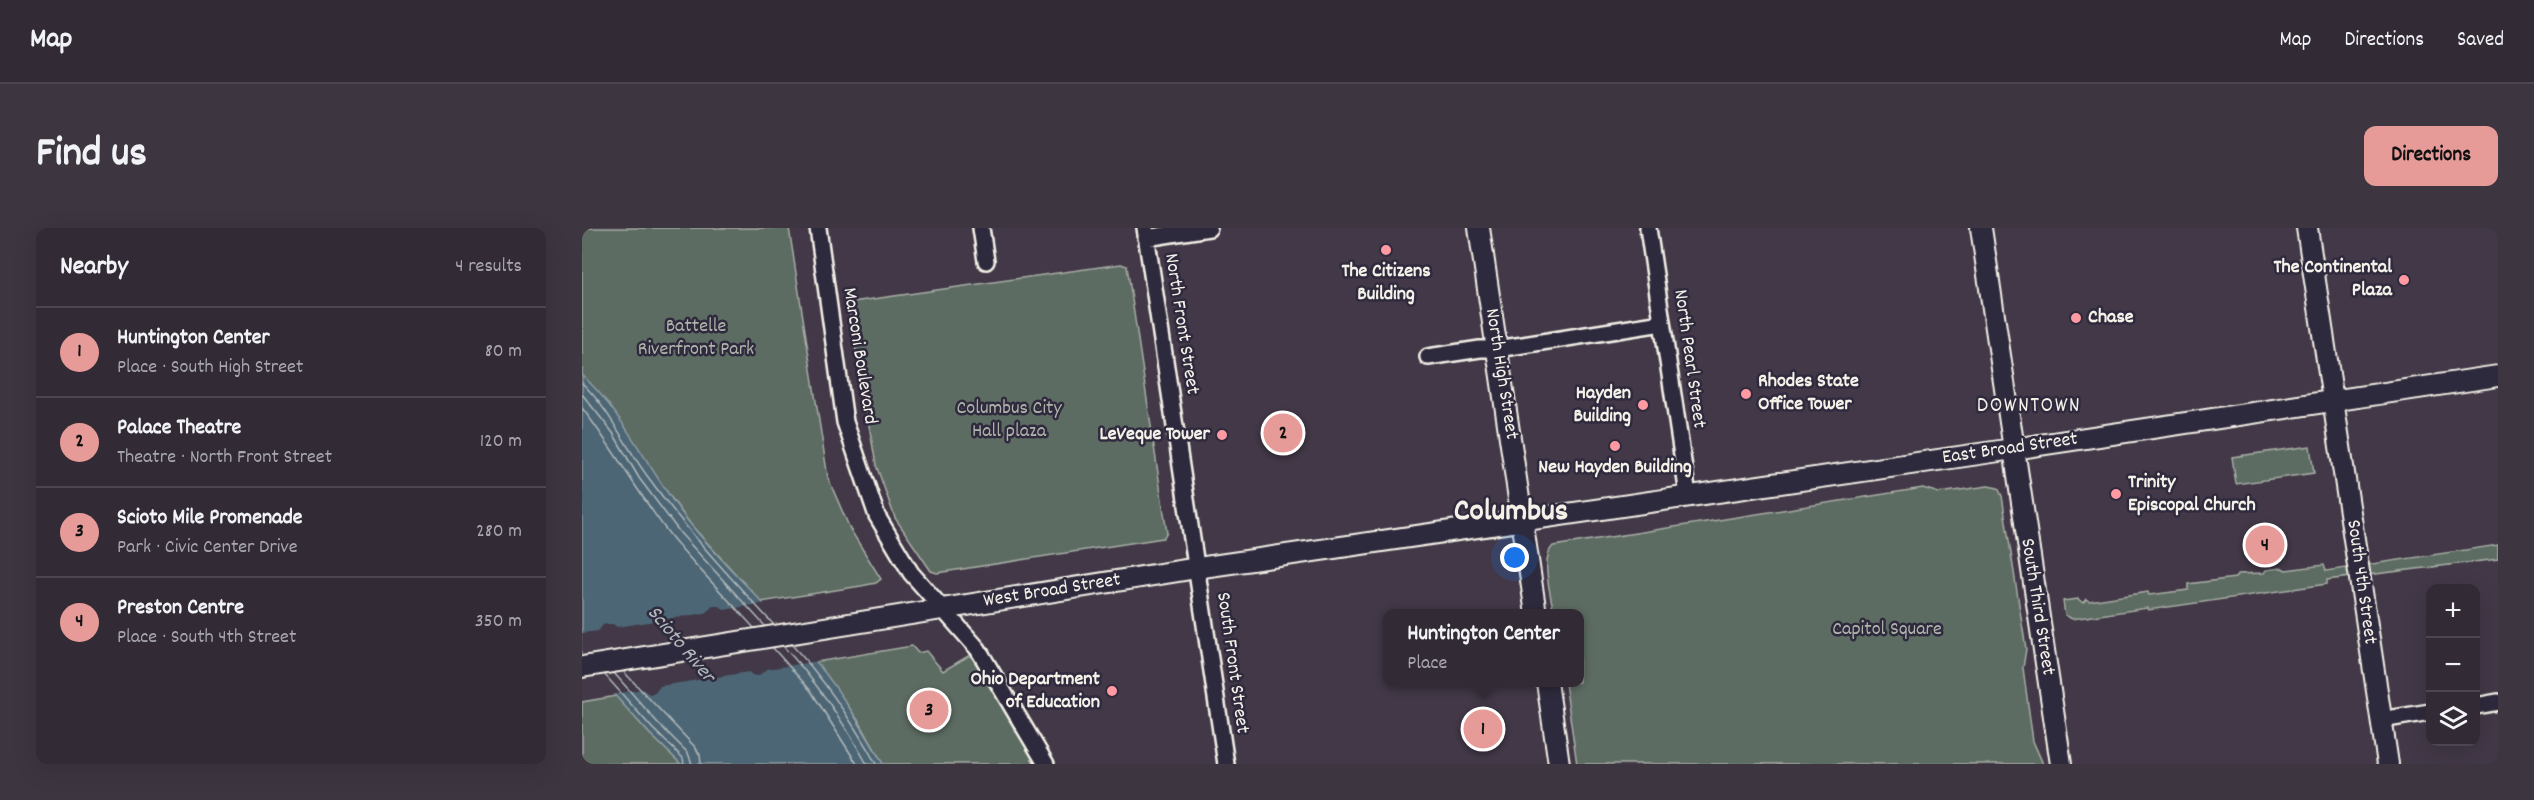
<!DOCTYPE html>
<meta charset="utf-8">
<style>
body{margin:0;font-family:Dekko,sans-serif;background:#3d3641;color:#f1f3f6}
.controls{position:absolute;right:18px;bottom:18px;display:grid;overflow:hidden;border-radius:12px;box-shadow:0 6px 24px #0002}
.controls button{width:54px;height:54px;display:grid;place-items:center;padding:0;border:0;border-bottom:2px solid #4d4650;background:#322a35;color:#f1f3f6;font:30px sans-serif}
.you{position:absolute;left:933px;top:330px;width:21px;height:21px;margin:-15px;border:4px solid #fff;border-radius:50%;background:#1a73e8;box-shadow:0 0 0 9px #1a73e833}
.badge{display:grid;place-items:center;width:39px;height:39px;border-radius:50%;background:#e69b98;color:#111;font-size:20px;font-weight:700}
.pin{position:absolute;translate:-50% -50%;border:3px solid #fff;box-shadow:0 2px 6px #0006}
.popup{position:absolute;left:801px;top:381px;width:201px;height:78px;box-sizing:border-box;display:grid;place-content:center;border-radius:12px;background:#322a35;filter:drop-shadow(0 2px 4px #0005);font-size:20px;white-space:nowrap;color:#a8a7ad}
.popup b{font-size:22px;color:#f1f3f6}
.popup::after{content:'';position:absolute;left:50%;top:100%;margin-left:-12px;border:12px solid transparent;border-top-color:#322a35}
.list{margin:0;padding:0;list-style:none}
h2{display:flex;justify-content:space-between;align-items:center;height:78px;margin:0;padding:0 24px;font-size:26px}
h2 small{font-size:20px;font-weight:400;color:#a8a7ad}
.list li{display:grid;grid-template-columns:39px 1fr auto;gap:18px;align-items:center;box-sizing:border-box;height:90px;padding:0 24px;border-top:2px solid #4d4650}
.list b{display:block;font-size:22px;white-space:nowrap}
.list p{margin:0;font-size:20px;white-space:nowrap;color:#a8a7ad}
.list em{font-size:20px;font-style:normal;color:#a8a7ad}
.icon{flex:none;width:33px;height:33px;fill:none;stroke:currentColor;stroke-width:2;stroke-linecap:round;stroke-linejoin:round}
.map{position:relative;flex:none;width:1916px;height:536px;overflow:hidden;border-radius:12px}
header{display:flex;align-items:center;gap:36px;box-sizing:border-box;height:84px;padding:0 30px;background:#322a35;border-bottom:2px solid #4d4650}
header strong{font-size:28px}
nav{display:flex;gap:33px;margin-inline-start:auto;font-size:21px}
.intro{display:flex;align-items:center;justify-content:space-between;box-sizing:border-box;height:144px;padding:0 36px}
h1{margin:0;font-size:42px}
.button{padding:15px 27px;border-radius:12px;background:#e69b98;color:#111;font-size:21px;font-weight:700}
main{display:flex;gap:36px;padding:0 36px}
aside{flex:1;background:#322a35;border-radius:12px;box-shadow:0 6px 24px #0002}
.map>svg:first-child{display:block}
.green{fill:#5d6c63;stroke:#a8aea6;stroke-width:1.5}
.water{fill:#4d6675;stroke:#909ea3;stroke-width:1.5}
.pier{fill:#423847}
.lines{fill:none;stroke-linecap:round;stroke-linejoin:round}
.shore{stroke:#b1b9ba;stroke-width:1.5}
.minor-casing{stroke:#f4f1e8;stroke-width:20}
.major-casing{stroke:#f4f1e8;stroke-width:24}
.minor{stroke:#2f2a3d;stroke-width:15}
.major{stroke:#2f2a3d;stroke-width:20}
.poi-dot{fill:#ff9aa2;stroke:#2f2a3d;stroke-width:2}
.labels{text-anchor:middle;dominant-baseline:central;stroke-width:5;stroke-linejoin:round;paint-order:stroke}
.poi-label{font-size:20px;font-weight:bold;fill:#f4f1e8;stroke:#2f2a3d;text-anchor:end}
.street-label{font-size:20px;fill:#f4f1e8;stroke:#2f2a3d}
.park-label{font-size:20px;fill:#b0b5ac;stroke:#2f2a3d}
.water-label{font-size:21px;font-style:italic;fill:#b1b9ba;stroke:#2f2a3d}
.quarter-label{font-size:22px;letter-spacing:1.5px;fill:#f4f1e8;stroke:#2f2a3d}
.town-label{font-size:32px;font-weight:bold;fill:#f4f1e8;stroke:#2f2a3d}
</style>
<header>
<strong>Map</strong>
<nav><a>Map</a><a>Directions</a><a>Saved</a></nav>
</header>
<div class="intro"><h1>Find us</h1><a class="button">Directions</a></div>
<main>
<aside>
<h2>Nearby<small>4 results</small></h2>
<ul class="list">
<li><span class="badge">1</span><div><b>Huntington Center</b><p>Place · South High Street</p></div><em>80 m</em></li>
<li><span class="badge">2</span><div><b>Palace Theatre</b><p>Theatre · North Front Street</p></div><em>120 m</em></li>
<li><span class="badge">3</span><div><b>Scioto Mile Promenade</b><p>Park · Civic Center Drive</p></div><em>280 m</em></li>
<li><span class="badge">4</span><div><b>Preston Centre</b><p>Place · South 4th Street</p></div><em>350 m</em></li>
</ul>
</aside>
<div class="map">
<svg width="1916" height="536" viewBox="0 0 1916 536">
<rect width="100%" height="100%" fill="#423847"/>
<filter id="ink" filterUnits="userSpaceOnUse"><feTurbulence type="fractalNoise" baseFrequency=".0167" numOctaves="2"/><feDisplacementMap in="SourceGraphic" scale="12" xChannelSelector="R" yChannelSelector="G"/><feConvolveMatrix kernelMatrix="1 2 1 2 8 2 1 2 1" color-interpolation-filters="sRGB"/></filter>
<g filter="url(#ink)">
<!-- green -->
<path class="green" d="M0,0h207l39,250 22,51 31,50 -5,4 -15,3 -100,16 -70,-77 -40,-55 -27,-44 -42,-51z
M539,36l6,2 40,267 -4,5 -226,35 -6,-2 -36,-53 -19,-53 -28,-159 4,-4z
M1728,218l4,27 -78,11 -4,-27z
M1406,258l10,2 4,8 24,153 -3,19 10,73 10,23h-466l-12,-81 14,-1v-68l-25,-1c-3,-16 -14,-55 -1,-67l370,-58 16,5z
M1916,317v14l-171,21v4l-179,26 -1,-2 -75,11 -7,-4 -2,-14 15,-2 5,4 3,-4 3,2 59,-9 1,3 39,-5v-6l47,-6 3,-4 26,-1 2,-3 16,-2 4,2 38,-5 2,6z
M330,418l6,7 8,-2 17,20 27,-16 29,41 38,68h-154l-23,-41 -44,-61z
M34,468l33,37 32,31h-99v-62z"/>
<!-- water -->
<path class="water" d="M0,147c46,43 70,103 110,151 40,48 87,90 126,138 25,31 45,65 65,100h-202l-32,-31 -67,-74z"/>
<!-- pier -->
<path class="pier" d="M184,375l53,58 -52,8 -9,7 -6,-1 -3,-3 -89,14 -5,7 -6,1 -7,-5 -31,6 -29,-31v-31l16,-2 6,-7h9l4,3 88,-14 8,-7h7l4,4z"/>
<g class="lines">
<!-- shore -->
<path class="shore" d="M0,155c28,27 43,63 66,94 39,54 81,99 126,148
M0,166l31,39 26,45 42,56 84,92
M0,180c33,42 58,90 92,132 25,30 54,59 80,88
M210,417c34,36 60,76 84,119
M201,418c34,36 60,75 84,118
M191,420l38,43 46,73
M42,444l71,75 5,8 1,9
M32,445l44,50 30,30 4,11
M23,447l48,54 30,29 1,6"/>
<defs>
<path id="minor" d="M236,0l27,194 32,94 34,57 67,76 68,115
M399,0l5,33
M563,0l81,536
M1066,0l40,267
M564,10l63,-10
M846,129l52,-8h17l165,-26
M1894,478l22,-4
M1799,492l49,-8"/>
<path id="major" d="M897,0l57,386
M1399,0l80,536
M1725,0l81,536
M0,439l615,-99 816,-119 485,-73
M965,454l12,82"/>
</defs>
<!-- minor casing -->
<use href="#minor" class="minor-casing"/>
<!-- major casing -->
<use href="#major" class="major-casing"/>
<!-- minor -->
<use href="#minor" class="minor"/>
<!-- major -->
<use href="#major" class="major"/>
</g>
</g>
<!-- markers -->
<g class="poi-dot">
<circle cx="804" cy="22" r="6"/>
<circle cx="1822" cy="52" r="6"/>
<circle cx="1494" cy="90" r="6"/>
<circle cx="1164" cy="166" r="6"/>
<circle cx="1061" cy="177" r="6"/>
<circle cx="640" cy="207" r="6"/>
<circle cx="1033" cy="218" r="6"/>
<circle cx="1534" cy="266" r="6"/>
<circle cx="530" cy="463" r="6"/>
</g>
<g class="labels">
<!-- poi labels -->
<g class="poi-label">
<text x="1810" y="40">The Continental<tspan x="1810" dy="23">Plaza</tspan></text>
<text x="804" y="44" text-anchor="middle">The Citizens<tspan x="804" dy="23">Building</tspan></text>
<text x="1506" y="90" text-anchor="start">Chase</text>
<text x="1176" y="154" text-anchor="start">Rhodes State<tspan x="1176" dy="23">Office Tower</tspan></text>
<text x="1049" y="166">Hayden<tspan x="1049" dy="23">Building</tspan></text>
<text x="628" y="207">LeVeque Tower</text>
<text x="1033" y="240" text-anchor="middle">New Hayden Building</text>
<text x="1546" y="255" text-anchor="start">Trinity<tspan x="1546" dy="23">Episcopal Church</tspan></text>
<text x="518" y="452">Ohio Department<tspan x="518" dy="23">of Education</tspan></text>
</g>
<!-- street labels -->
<g class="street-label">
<text transform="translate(599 96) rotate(81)">North Front Street</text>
<text transform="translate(277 128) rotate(81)">Marconi Boulevard</text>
<text transform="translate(1107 131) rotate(82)">North Pearl Street</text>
<text transform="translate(919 146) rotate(81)">North High Street</text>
<text transform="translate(1428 221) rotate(-8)">East Broad Street</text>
<text transform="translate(1779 354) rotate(82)">South 4th Street</text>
<text transform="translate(470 363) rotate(-9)">West Broad Street</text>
<text transform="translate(1455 379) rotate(81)">South Third Street</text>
<text transform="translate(650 435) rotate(82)">South Front Street</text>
</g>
<!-- park labels -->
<g class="park-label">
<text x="114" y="99">Battelle<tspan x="114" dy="23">Riverfront Park</tspan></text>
<text x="427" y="181">Columbus City<tspan x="427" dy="23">Hall plaza</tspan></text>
<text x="1305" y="402">Capitol Square</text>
</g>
<!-- water labels -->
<g class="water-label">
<text transform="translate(98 417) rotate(50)">Scioto River</text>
</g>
<!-- quarter labels -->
<g class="quarter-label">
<text x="1447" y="178">DOWNTOWN</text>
</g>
<!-- town labels -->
<g class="town-label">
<text x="929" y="285">Columbus</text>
</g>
</g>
</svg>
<div class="controls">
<button>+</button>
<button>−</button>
<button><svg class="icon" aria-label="layers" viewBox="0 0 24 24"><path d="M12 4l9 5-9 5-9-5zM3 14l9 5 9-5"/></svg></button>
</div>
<div class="you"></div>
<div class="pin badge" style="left:901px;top:501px">1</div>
<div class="popup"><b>Huntington Center</b>Place</div>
<div class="pin badge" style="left:701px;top:205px">2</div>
<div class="pin badge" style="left:347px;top:482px">3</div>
<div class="pin badge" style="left:1683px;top:317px">4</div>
</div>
</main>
